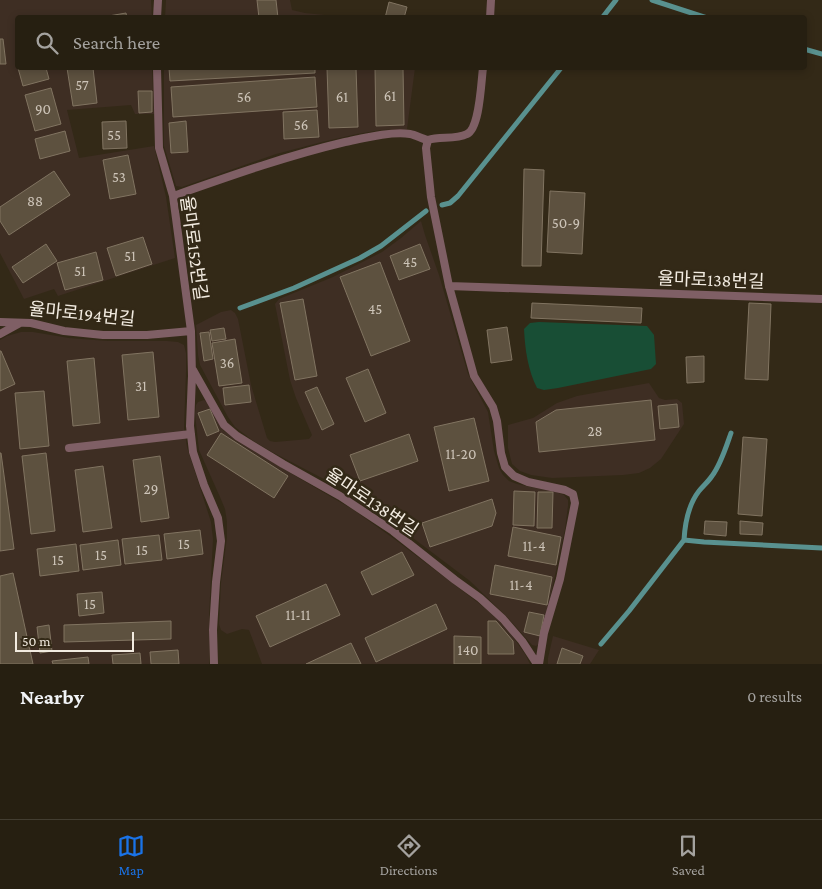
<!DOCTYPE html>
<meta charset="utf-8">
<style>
body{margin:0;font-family:"Crimson Pro","Noto Sans KR",serif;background:#2e271a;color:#f1f3f6}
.scale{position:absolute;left:15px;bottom:12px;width:119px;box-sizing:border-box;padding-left:5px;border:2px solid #f2ebe0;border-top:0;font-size:14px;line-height:18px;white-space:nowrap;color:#f2ebe0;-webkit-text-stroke:4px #332917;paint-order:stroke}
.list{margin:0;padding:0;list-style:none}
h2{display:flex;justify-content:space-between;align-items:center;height:65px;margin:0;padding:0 20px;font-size:21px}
h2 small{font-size:16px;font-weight:400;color:#a4a29f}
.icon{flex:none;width:28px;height:28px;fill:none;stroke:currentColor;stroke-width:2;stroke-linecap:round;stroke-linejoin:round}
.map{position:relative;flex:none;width:822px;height:664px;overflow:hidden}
.search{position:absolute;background:#261f11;box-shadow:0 2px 8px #0003;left:15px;right:15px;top:15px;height:55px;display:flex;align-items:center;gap:12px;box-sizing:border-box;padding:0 18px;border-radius:5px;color:#a4a29f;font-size:19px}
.sheet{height:155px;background:#261f11}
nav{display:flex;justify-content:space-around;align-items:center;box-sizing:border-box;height:70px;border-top:1px solid #423d31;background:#261f11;font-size:14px;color:#a4a29f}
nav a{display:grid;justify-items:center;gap:2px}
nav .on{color:#1a73e8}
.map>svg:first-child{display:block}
.industrial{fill:#3e2e23}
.green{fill:#184e35}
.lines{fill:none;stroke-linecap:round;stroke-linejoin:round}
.stream{stroke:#59918f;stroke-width:5}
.building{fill:#5d513f;stroke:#817461}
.lane{stroke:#7f5f65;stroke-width:8}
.labels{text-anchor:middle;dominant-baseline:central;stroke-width:5;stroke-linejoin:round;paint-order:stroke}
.number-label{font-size:15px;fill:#cdc4b8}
.street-label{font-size:18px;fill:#f2ebe0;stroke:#332917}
</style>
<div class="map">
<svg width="822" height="664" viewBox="0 0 822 664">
<rect width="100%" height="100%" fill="#332917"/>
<!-- industrial -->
<path class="industrial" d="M0,0h151l1,17 -134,1v50h134l2,46h-19l-4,-9 -64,5 12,48 75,-12 12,51 9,61 -117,38 -4,-7 -30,10 -24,-46z
M166,0h124l2,10 13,3 20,2 6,2 -166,1z
M164,68h251l-8,61 -26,1 -24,4 -35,8 -46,12 -94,33 -6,-1 -12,-40z
M421,221l4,14 14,40 29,99 20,38 6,39 5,17 4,7 6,6 8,3 14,3 25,5 8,3 4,5v6l-3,23 -11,51 -14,63 -4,3 -4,-1 -23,-26 -39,-38 -61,-46 -64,-45 -73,-38 -20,-12 -17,-13 -7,-10 -28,-52 -2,-10 -2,-30 25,-13 10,-2 4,3 3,6 13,66 16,53 3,3 5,1 34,-3 3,-4 -16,-37 -6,-18 -15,-76 4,-5 54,-22 49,-25 19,-14z
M21,332h12l36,6 39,3h59l11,1 6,3 2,8v19l-2,56 3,19 24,75 2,17 -4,77v48h-209v-324l7,-4z
M649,383l10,15 6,2 12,-1 5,4 2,21 -23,35 -11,9 -11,5 -16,2 -71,3 -21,-3 -11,-4 -8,-7 -4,-16v-23l25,-7 24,-15 20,-7z
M204,400l4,3 16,28 73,46 55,32 41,29 92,70 13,12 12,13 15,21 5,10h-268l-13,-34 -7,-1 -15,5 -6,-4 -2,-6 2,-41 6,-46v-15l-2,-13 -5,-12 -21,-47 -4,-36 1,-9 2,-3z
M553,636l46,14 -9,14h-42v-6z"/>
<!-- green -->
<path class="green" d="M539,322l108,4 7,9 2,29 -5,5 -93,19 -14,2 -7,-2c-9,-18 -12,-38 -13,-59l6,-6z"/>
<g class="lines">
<!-- stream -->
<path class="stream" d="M652,0l55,18
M602,18l14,-18
M804,49l18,5
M442,205l8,-2 8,-7 103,-128
M240,308l54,-20 66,-30 21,-12 45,-35
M731,433c-5,14 -10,31 -19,43 -4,6 -9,10 -13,15 -11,14 -14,32 -15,49l20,2 118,6
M601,644l28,-33 55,-71"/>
</g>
<!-- building -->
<path class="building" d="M257,0h19l2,18h-19z
M389,2l18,5 -3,11h-19z
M126,13l1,5h-30z
M0,39h3l3,25h-6z
M18,68h28l3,11 -26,7z
M67,68h26l4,35 -24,3z
M169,68h146v5l-145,8z
M327,68h29l2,59 -29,1z
M375,68h28l1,57 -28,1z
M315,77l2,30 -144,10 -2,-30z
M51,88l10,36 -26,7 -10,-36z
M138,91h14v21l-13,1z
M317,110l2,27 -35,2 -1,-27z
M126,121l1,27 -24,1 -1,-27z
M186,121l2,31 -17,1 -2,-30z
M65,131l5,20 -30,8 -5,-20z
M128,155l8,39 -26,5 -7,-39z
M524,169l20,1 -3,96h-19z
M54,171l16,24 -61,40 -9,-14v-14z
M550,191l35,2 -3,61 -35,-2z
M143,237l9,27 -36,12 -9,-28z
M46,244l11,17 -34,22 -11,-16z
M420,244l10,25 -31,11 -9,-24z
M96,252l7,28 -38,10 -8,-27z
M380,262l30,79 -39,15 -31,-79z
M303,299l14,77 -22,4 -15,-77z
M532,303l110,5 -1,15 -110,-5z
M749,303l22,1 -3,76 -23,-1z
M507,327l5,33 -21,3 -4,-33z
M224,328l2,11 -14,2 -2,-11z
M209,332l4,27 -9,2 -4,-28z
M235,339l7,44 -23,3 -7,-43z
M0,351h1l14,33 -15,7z
M153,352l6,65 -31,3 -6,-65z
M704,356v26l-17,1 -1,-26z
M94,358l6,65 -27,3 -6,-65z
M368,369l18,44 -21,9 -19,-44z
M249,385l2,17 -26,3 -2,-17z
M317,387l17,37 -12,6 -17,-38z
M44,391l5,55 -29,3 -5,-56z
M651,400l4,40 -116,12 -3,-30 20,-12z
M677,404l2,23 -19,2 -2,-23z
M210,409l9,22 -12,5 -9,-23z
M474,418l15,63 -40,10 -15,-64z
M221,433l67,43 -14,22 -67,-43z
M409,434l9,27 -58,20 -10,-26z
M743,437l24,2 -5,77 -24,-2z
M0,453h1l13,96 -14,2z
M46,453l9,78 -24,3 -9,-78z
M160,456l9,62 -28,4 -8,-62z
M103,466l9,62 -29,4 -8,-62z
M514,491l21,1 -1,34 -21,-1z
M538,492h15l-1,36h-15z
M492,499l4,14 -4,13 -62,21 -8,-24z
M705,521l22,1 -1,14 -22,-2z
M740,521l23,2 -1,12 -22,-1z
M513,527l48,10 -5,28 -48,-9z
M200,530l3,24 -36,5 -3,-25z
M159,535l3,25 -37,4 -3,-25z
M118,540l3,25 -38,5 -3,-25z
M76,544l3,27 -39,5 -3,-27z
M402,552l12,23 -42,20 -11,-23z
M495,565l57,12 -5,28 -57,-11z
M13,573l20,91h-33v-88z
M326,584l14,31 -70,32 -14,-31z
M102,592l2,21 -25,3 -2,-22z
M436,604l11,25 -71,33 -11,-24z
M529,612l15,3 -4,21 -16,-4z
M171,621v18l-107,3v-17z
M488,621h8l17,20 1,13h-26z
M49,625l3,26 -12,2 -3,-26z
M454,636l27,1v27h-27z
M351,643l10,21h-55z
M562,648l21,8 -3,8h-23z
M178,650l1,14h-28l-1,-12z
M140,653l1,11h-28l-1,-9z
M88,657l1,7h-36l-1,-3z"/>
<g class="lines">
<!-- lane -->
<path class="lane" d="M157,18l1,-18
M490,18l1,-18
M157,68l2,80 14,48 18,135 1,45 -2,50 3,26 11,33 14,33 3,23 -5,41 -3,48 1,34
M483,68c-2,14 -3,60 -16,66 -12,6 -27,2 -39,6l-2,8 5,49 18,89 25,90 19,31 4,14 4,32 4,14 9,9 14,6 37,8 8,4 2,9 -15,76 -16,54 -5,31
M173,196c57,-20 113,-40 172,-54 19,-4 47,-11 65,-8 6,1 12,5 18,6
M449,286l373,13
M0,322l31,1 33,8 39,4h44l44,-4
M0,334l20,-11
M193,370l31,55 13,11 46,28 57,32 53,35 62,49 25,18 23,21 19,22 15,23
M69,448l122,-14"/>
</g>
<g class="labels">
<!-- number labels -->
<g class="number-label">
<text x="82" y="85">57</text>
<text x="390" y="96">61</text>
<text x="244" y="97">56</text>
<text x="342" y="97">61</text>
<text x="43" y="109">90</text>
<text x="301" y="125">56</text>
<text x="114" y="135">55</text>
<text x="119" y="177">53</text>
<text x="35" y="201">88</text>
<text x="566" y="223">50-9</text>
<text x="130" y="256">51</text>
<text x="410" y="262">45</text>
<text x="80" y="271">51</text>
<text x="375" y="309">45</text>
<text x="227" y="363">36</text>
<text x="141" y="386">31</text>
<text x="595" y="431">28</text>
<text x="461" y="454">11-20</text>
<text x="151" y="489">29</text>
<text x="184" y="544">15</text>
<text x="534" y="546">11-4</text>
<text x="142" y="550">15</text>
<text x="101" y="555">15</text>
<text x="58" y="560">15</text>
<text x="521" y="585">11-4</text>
<text x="90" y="604">15</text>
<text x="298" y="615">11-11</text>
<text x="468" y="650">140</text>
</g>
<!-- street labels -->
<g class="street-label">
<text transform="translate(194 248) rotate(82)">율마로152번길</text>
<text transform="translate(711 280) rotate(2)">율마로138번길</text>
<text transform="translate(82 314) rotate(6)">율마로194번길</text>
<text transform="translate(372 502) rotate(34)">율마로138번길</text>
</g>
</g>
</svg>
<div class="scale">50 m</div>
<div class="search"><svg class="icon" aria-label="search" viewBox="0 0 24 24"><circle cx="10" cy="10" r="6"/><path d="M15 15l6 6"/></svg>Search here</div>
</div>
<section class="sheet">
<h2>Nearby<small>0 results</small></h2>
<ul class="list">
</ul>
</section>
<nav>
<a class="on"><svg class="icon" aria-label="map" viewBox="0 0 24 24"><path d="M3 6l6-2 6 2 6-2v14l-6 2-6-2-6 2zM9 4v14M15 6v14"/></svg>Map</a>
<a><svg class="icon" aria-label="directions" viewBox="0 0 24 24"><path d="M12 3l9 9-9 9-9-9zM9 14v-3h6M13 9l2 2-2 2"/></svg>Directions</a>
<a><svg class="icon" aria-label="saved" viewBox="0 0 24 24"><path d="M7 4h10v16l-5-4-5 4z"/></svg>Saved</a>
</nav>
